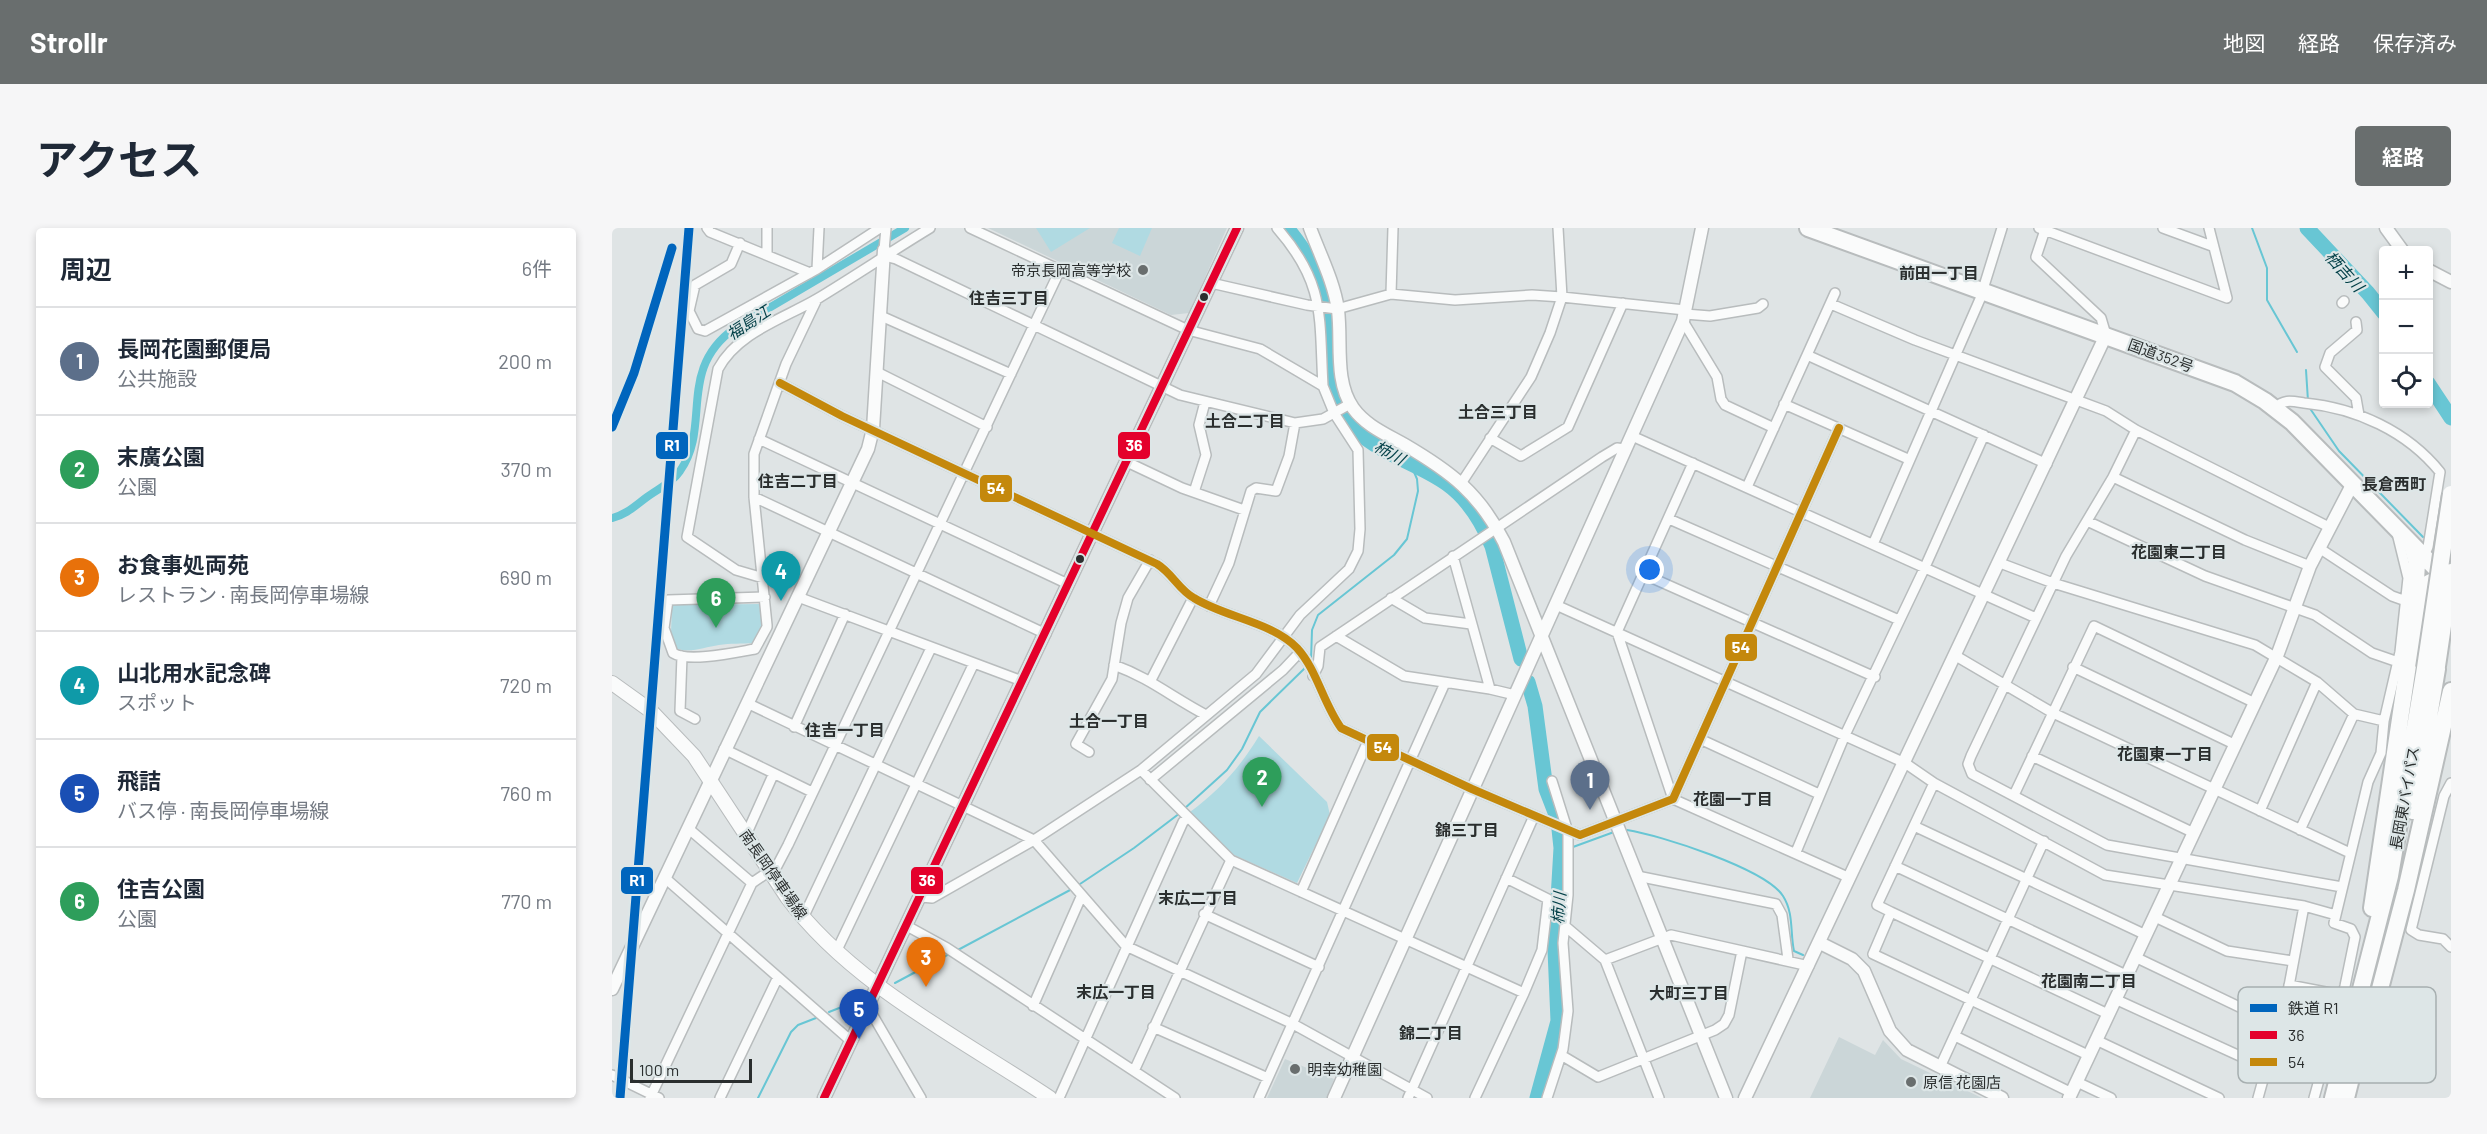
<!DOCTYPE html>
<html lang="ja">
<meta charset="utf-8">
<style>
body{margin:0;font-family:Barlow,"Noto Sans JP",sans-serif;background:#f6f6f7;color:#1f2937}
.controls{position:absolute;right:18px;top:18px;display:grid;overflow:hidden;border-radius:6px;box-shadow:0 3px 9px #0003}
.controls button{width:54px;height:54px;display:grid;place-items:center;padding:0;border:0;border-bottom:2px solid #e0e1e3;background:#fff;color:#1f2937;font:30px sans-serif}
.scale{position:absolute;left:18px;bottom:15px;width:122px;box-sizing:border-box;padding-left:6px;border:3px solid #2a2e2e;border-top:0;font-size:16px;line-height:21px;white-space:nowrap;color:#2a2e2e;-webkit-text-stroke:4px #dde6e7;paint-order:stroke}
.you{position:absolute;left:1038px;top:342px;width:21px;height:21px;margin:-15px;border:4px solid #fff;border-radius:50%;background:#1a73e8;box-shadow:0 0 0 9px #1a73e833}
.badge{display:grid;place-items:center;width:39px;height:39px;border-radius:50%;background:#696e6e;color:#fff;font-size:20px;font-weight:700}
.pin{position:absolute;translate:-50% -50px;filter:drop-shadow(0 2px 3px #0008)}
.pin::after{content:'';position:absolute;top:32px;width:21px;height:18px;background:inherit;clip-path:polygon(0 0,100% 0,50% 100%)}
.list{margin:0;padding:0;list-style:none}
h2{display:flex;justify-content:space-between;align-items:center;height:78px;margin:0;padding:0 24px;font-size:26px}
h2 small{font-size:20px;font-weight:400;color:#747a83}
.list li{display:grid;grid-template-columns:39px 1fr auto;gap:18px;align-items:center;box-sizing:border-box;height:108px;padding:0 24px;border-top:2px solid #e0e1e3}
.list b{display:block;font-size:22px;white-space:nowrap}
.list p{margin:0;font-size:20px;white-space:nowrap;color:#747a83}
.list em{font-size:20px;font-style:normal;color:#747a83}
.icon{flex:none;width:33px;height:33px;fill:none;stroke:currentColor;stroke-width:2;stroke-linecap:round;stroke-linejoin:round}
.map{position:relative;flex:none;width:1839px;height:870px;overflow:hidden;border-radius:6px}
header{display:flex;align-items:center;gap:36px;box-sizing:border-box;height:84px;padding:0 30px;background:#696e6e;color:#fff}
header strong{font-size:28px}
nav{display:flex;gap:33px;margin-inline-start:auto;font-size:21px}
.intro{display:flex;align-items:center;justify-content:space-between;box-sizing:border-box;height:144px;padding:0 36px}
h1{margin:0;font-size:42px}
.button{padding:15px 27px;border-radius:6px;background:#696e6e;color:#fff;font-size:21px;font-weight:700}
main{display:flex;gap:36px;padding:0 36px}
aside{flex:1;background:#fff;border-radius:6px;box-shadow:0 3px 9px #0003}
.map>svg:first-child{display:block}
.built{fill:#cbd6d8}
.green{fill:#b0dae2}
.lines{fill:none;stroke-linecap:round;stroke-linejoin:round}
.stream{stroke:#68c6d4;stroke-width:2}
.canal{stroke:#68c6d4;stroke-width:8}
.river{stroke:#68c6d4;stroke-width:15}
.minor-casing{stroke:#b8bcbd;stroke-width:12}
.tertiary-casing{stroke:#b8bcbd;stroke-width:15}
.secondary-casing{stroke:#b8bcbd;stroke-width:16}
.trunk-casing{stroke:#b8bcbd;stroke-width:20}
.minor{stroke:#fafbfb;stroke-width:9}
.tertiary{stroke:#fafbfb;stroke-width:12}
.secondary{stroke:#fafbfb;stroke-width:14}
.trunk{stroke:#fafbfb;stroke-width:16}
.trunk-bridge-casing{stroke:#b8bcbd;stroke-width:20;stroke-linecap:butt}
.trunk-bridge{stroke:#fafbfb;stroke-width:16}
.bus-1-casing{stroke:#dde6e7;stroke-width:12}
.bus-2-casing{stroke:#dde6e7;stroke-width:12}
.bus-1{stroke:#e4002b;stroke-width:8}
.bus-2{stroke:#c4880c;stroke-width:8}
.rail-1-casing{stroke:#dde6e7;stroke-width:14}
.rail-1{stroke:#0065bd;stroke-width:9}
.poi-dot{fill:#696e6e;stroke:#dde6e7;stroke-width:2}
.bus-dot{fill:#2a2e2e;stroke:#dde6e7;stroke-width:2}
.labels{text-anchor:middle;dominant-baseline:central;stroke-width:4.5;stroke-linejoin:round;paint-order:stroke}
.poi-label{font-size:15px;fill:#2a2e2e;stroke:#dde6e7;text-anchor:start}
.street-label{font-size:15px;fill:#2a2e2e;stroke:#dde6e7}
.water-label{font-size:16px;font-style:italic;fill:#023f47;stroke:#dde6e7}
.neighbourhood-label{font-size:16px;font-weight:bold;fill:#2a2e2e;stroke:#dde6e7}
.key{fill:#dde6e7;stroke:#a7afb0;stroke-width:1.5}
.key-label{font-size:16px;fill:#2a2e2e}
.line-badge{stroke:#dde6e7;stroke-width:2}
.badge-label{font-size:16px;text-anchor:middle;font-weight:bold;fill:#fff}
</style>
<header>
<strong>Strollr</strong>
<nav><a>地図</a><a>経路</a><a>保存済み</a></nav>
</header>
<div class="intro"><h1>アクセス</h1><a class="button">経路</a></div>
<main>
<aside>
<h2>周辺<small>6件</small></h2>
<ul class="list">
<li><span class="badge" style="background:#5c6f8a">1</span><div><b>長岡花園郵便局</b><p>公共施設</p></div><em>200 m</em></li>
<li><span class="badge" style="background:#2e9e5b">2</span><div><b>末廣公園</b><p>公園</p></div><em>370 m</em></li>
<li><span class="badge" style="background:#e8710a">3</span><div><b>お食事処両苑</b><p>レストラン · 南長岡停車場線</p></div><em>690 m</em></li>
<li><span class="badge" style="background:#0f9aa8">4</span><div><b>山北用水記念碑</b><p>スポット</p></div><em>720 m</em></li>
<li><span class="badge" style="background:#1a4fb4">5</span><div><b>飛詰</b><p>バス停 · 南長岡停車場線</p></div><em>760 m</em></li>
<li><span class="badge" style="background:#2e9e5b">6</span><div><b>住吉公園</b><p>公園</p></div><em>770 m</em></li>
</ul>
</aside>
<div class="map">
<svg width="1839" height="870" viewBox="0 0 1839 870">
<rect width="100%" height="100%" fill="#dfe4e5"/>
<!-- built -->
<path class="built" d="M376,0h239l-38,85 -18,2z
M1227,809l36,18 8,-15 18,19 81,39h-172z
M673,831l49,20 -7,19h-60z"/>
<!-- green -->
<path class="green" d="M424,0h54l-39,24z
M507,0h33l-12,28 -28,-13z
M149,376l2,20 -10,19c-11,1 -23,0 -34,2 -14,2 -27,8 -42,4l-6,-16 1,-28z
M647,508l68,66 3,13 -33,68 -63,-28 -44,-43c30,-22 50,-45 69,-76z"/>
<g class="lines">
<!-- stream -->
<path class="stream" d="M1640,0l15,40v32l30,52
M1694,142l2,31
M1697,179l30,44 84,86
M699,432l1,-30 6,-15 76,-60 13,-16 11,-48 -1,-12 -6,-14
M572,581l43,-39 15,-21 18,-37 46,-45
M1015,602c33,5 139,39 156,66 11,17 7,37 11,55l9,4
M961,619l41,-15
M465,658l57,-38 46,-35
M344,723l116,-62
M283,755l56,-30
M217,784l28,-11
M146,870l33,-66 7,-7 18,-7"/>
<!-- canal -->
<path class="canal" d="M0,290c14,-3 24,-13 35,-21 11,-8 26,-15 33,-26 32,-45 -4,-101 55,-143l170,-100"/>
<!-- river -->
<path class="river" d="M675,0c18,22 32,44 38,72 8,40 -3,85 22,120 25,33 68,41 100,64 21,15 35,38 45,62l29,113
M1695,0l61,65 16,20
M1816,155l23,35
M916,454l7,24 11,83 12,31 3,28 -6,102 3,71 -21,77"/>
<defs>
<path id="minor" d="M95,0l3,4 100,41
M665,0c49,56 42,89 46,158
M1427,0l188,70 -18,-70
M1551,0l49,18
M1433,2l-9,27 65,61 5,17
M128,15l-9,21 -36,21 -6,26 9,18 7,2 112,-62 63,-41
M272,22l2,-22
M155,27v-27
M272,28l12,3 284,136 115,28 28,-4 27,-15
M205,41l2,-41
M599,55l96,22 30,4 54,-15 64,6 77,-5 30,2 123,13
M779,66l2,-66
M1730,75l2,-2
M1219,76l84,36 191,71 30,19 193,97
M1073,86l25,2 48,-8 5,-4
M269,88l130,58
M1071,93l34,56 4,22 4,6 49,23
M1744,94l1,8 -27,23 -5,14 31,31 3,17
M1195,127l28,-62
M265,144l110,55
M168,155l62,33 315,148c15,9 22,26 37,34 30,19 78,24 103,50 20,22 26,55 44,80l131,61 108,46 93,-36 166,-371
M1172,176l124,55
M1663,180c9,-9 16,-7 29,-5 52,5 103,28 136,69l-12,75 -4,9
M1524,202l-23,47 -47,79 -95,200 -3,8 4,10 135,71 235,42
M1020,208l404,182
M878,210l31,18 47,-29 55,-124
M147,211l309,145
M515,234l55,26 62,22
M1081,235l-76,169 56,167 177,79
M1501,249l132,63 65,26
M850,254l69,-105 19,-44 12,-36 -4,-69
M1135,259l60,-132 240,109
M582,264l12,-37 -7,-30 6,-23
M142,269l292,137
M1057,291l230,101
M1475,293l118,55 110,39 57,38 26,9
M1262,314l106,-243 22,-71
M1707,320l73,48 14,5
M841,328l37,133
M1388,335l53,20 202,62 62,37 37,32 30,7
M1031,346l232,103
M151,350l-27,-8 -49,-33 31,-168c20,-37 65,-50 99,-70 38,-23 75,-48 113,-71
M153,369l-97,3 -4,28 9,25c15,10 64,-1 82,-4l12,-22v-2l-13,-128v-43l32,-90 31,-65
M186,369l224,84
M779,370l34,20 46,6
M944,377l349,158 29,20 171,92 199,31 32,9
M597,378l20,-43 22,-72 5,-3 20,3 13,-35 6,-33
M724,408l68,40 86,13 25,6
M70,428l-2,55 15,8
M1344,428l97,57 297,140
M502,437c36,13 59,33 92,50
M1461,439l163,78
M701,448l5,-10 2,-19 12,-8 270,-182 15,-9 8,1
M539,452l42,-82
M135,475l287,137 92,106 167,78 134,74
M182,499l51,-113
M1090,512l117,54
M112,521l88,43
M477,524l-13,-8 36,-65 9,-56 7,-25 22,-38
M1420,528l162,77
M529,542l90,90 293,133 -49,105
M538,552l133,-110 17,-18
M1322,555l-57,122 14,7 -18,42 215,101
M1839,555l-7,13 -33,134 8,5 24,4 8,8
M1402,567l80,-169 161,77
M1648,583l57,-129
M1302,598l232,109
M77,601l63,54
M1688,602l54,-116
M134,607l27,-60
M1184,624l49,-117 80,-168 59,-132
M1283,638l231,109
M1025,648l139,28 6,11 6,44
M53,650l186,163
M894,650l42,21 -6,51 -18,43
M689,664l67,-151
M309,669l11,1 102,-58 107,-70 115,-96 44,-59 49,-46 9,-18 2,-22 -2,-79 -24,-37 -11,-27 -63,-37 -72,-19 -218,-102
M1279,684l217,102
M592,686l115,53
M1543,689l72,34 66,10
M191,690l128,-270
M295,698l40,22 228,150
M953,698l40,34 54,138
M225,722l137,-287
M1523,729l142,68
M993,732l66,-25 138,31
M1677,757l52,10
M1503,771l151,69
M421,778l48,-109
M256,779l53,91
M541,799l115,51
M1343,808l117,57
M1484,812l123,58
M949,827l37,22 117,-47 9,-6 5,-9 13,-64
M1328,839l104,-226
M522,843l97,-211
M0,847l47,23
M1465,854l34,16
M38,870l102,-215 25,-17 11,-21 272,-575
M108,870l58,-121
M447,870l124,-276 5,-5
M647,870l186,-415
M796,870l126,-282
M935,870l16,-49 5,-38 -5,-68 5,-48v-63l-16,-51
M1646,870l31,-112 15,-80
M1702,870l31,-112 10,-49 -4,-8 -17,-6 34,-141 13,-29 3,-32 16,-69 8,-74 -11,-45"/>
<path id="tertiary" d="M698,0c10,27 24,54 28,82 4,32 -4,71 15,98 13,18 33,26 52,37 46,27 74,48 99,97l222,556
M1774,0l16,22
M1816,42l23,12
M1208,715l32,16 12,12 26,60 17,19 95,48
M0,761l256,-540 5,-20 11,-179
M212,870l413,-870
M722,870l349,-777 19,-93
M1133,870l361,-763
M1457,870l208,-442 33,-90 43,-83"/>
<path id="secondary" d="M0,455l39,28 43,45 93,141c64,87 175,142 263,201"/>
<path id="trunk" d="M1196,0l427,155 30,18 27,21 156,159
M1800,317l5,18 -2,35
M1801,583l24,-142
M1760,680l45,-304c5,-18 13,-29 32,-20
M1759,795l35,-133 45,-199
M1721,870l57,-222 35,-208
M1734,870l22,-87"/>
</defs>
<!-- minor casing -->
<use href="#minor" class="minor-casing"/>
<!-- tertiary casing -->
<use href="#tertiary" class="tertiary-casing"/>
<!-- secondary casing -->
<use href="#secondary" class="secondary-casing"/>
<!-- trunk casing -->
<use href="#trunk" class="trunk-casing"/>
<!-- minor -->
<use href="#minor" class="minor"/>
<!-- tertiary -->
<use href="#tertiary" class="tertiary"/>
<!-- secondary -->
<use href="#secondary" class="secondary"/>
<!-- trunk -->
<use href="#trunk" class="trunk"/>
<defs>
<path id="trunk-bridge" d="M1825,438l14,-94
M1813,440l26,-174"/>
</defs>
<!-- trunk-bridge casing -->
<use href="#trunk-bridge" class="trunk-bridge-casing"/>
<!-- trunk-bridge -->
<use href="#trunk-bridge" class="trunk-bridge"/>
<defs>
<path id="bus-1" d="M212,870l413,-870"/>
<path id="bus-2" d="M168,155l62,33 315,148c15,9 22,26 37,34 30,19 78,24 103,50 20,22 26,55 44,80l131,61 108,46 93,-36 166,-371"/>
</defs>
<!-- bus-1 casing -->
<use href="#bus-1" class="bus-1-casing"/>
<!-- bus-2 casing -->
<use href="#bus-2" class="bus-2-casing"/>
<!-- bus-1 -->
<use href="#bus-1" class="bus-1"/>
<!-- bus-2 -->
<use href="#bus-2" class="bus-2"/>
<defs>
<path id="rail-1" d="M0,199l22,-54 38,-125
M8,870l69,-870"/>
</defs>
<!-- rail-1 casing -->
<use href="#rail-1" class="rail-1-casing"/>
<!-- rail-1 -->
<use href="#rail-1" class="rail-1"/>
</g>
<!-- markers -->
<g class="poi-dot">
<circle cx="531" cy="42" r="6"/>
<circle cx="683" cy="841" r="6"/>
<circle cx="1299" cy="854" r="6"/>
</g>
<g class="bus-dot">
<circle cx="592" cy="69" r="5"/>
<circle cx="468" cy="331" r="5"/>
</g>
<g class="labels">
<!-- poi labels -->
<g class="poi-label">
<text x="519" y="42" text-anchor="end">帝京長岡高等学校</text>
<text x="695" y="841">明幸幼稚園</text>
<text x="1311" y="854">原信 花園店</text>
</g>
<!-- street labels -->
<g class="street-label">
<text transform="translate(1549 127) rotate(20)">国道352号</text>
<text transform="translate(1792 570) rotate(-80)">長岡東バイパス</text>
<text transform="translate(162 646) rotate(55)">南長岡停車場線</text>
</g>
<!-- water labels -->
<g class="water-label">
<text transform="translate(1733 43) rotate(48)">栖吉川</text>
<text transform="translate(136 94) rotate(-33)">福島江</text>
<text transform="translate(778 224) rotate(29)">柿川</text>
<text transform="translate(946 680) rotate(-86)">柿川</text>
</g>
<!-- neighbourhood labels -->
<g class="neighbourhood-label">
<text x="1327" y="44">前田一丁目</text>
<text x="397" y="69">住吉三丁目</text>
<text x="886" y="183">土合三丁目</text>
<text x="633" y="192">土合二丁目</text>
<text x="186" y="252">住吉二丁目</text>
<text x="1782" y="255">長倉西町</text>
<text x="1567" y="323">花園東二丁目</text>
<text x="497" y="492">土合一丁目</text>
<text x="233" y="501">住吉一丁目</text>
<text x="1553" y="525">花園東一丁目</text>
<text x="1121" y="570">花園一丁目</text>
<text x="855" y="601">錦三丁目</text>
<text x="586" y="669">末広二丁目</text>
<text x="1477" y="752">花園南二丁目</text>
<text x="504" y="763">末広一丁目</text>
<text x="1077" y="764">大町三丁目</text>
<text x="819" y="804">錦二丁目</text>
</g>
</g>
<!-- legend -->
<rect x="1626" y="759" width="198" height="96" rx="9" class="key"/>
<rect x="1638" y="776" width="27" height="8" fill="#0065bd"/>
<rect x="1638" y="803" width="27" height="8" fill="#e4002b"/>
<rect x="1638" y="830" width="27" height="8" fill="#c4880c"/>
<g class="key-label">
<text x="1676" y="786">鉄道 R1</text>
<text x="1676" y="813">36</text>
<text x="1676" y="840">54</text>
</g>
<g class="line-badge">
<rect x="43" y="203" width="34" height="29" rx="6" fill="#0065bd"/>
<rect x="505" y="203" width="34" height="29" rx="6" fill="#e4002b"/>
<rect x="367" y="246" width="34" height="29" rx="6" fill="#c4880c"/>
<rect x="1112" y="405" width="34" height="29" rx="6" fill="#c4880c"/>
<rect x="754" y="505" width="34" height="29" rx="6" fill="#c4880c"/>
<rect x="8" y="638" width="34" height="29" rx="6" fill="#0065bd"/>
<rect x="298" y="638" width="34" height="29" rx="6" fill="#e4002b"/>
</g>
<g class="badge-label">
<text x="60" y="223">R1</text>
<text x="522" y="223">36</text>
<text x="384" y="266">54</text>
<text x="1129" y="425">54</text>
<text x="771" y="525">54</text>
<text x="25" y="658">R1</text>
<text x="315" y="658">36</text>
</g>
</svg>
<div class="controls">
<button>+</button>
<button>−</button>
<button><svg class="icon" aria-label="locate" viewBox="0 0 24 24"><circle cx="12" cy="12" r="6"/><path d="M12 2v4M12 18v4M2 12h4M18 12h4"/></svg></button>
</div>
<div class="scale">100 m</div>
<div class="you"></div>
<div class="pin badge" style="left:978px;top:582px;background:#5c6f8a">1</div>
<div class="pin badge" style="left:650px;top:579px;background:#2e9e5b">2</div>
<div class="pin badge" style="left:314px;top:759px;background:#e8710a">3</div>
<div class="pin badge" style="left:169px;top:373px;background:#0f9aa8">4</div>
<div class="pin badge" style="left:247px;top:811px;background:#1a4fb4">5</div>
<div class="pin badge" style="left:104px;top:400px;background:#2e9e5b">6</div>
</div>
</main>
